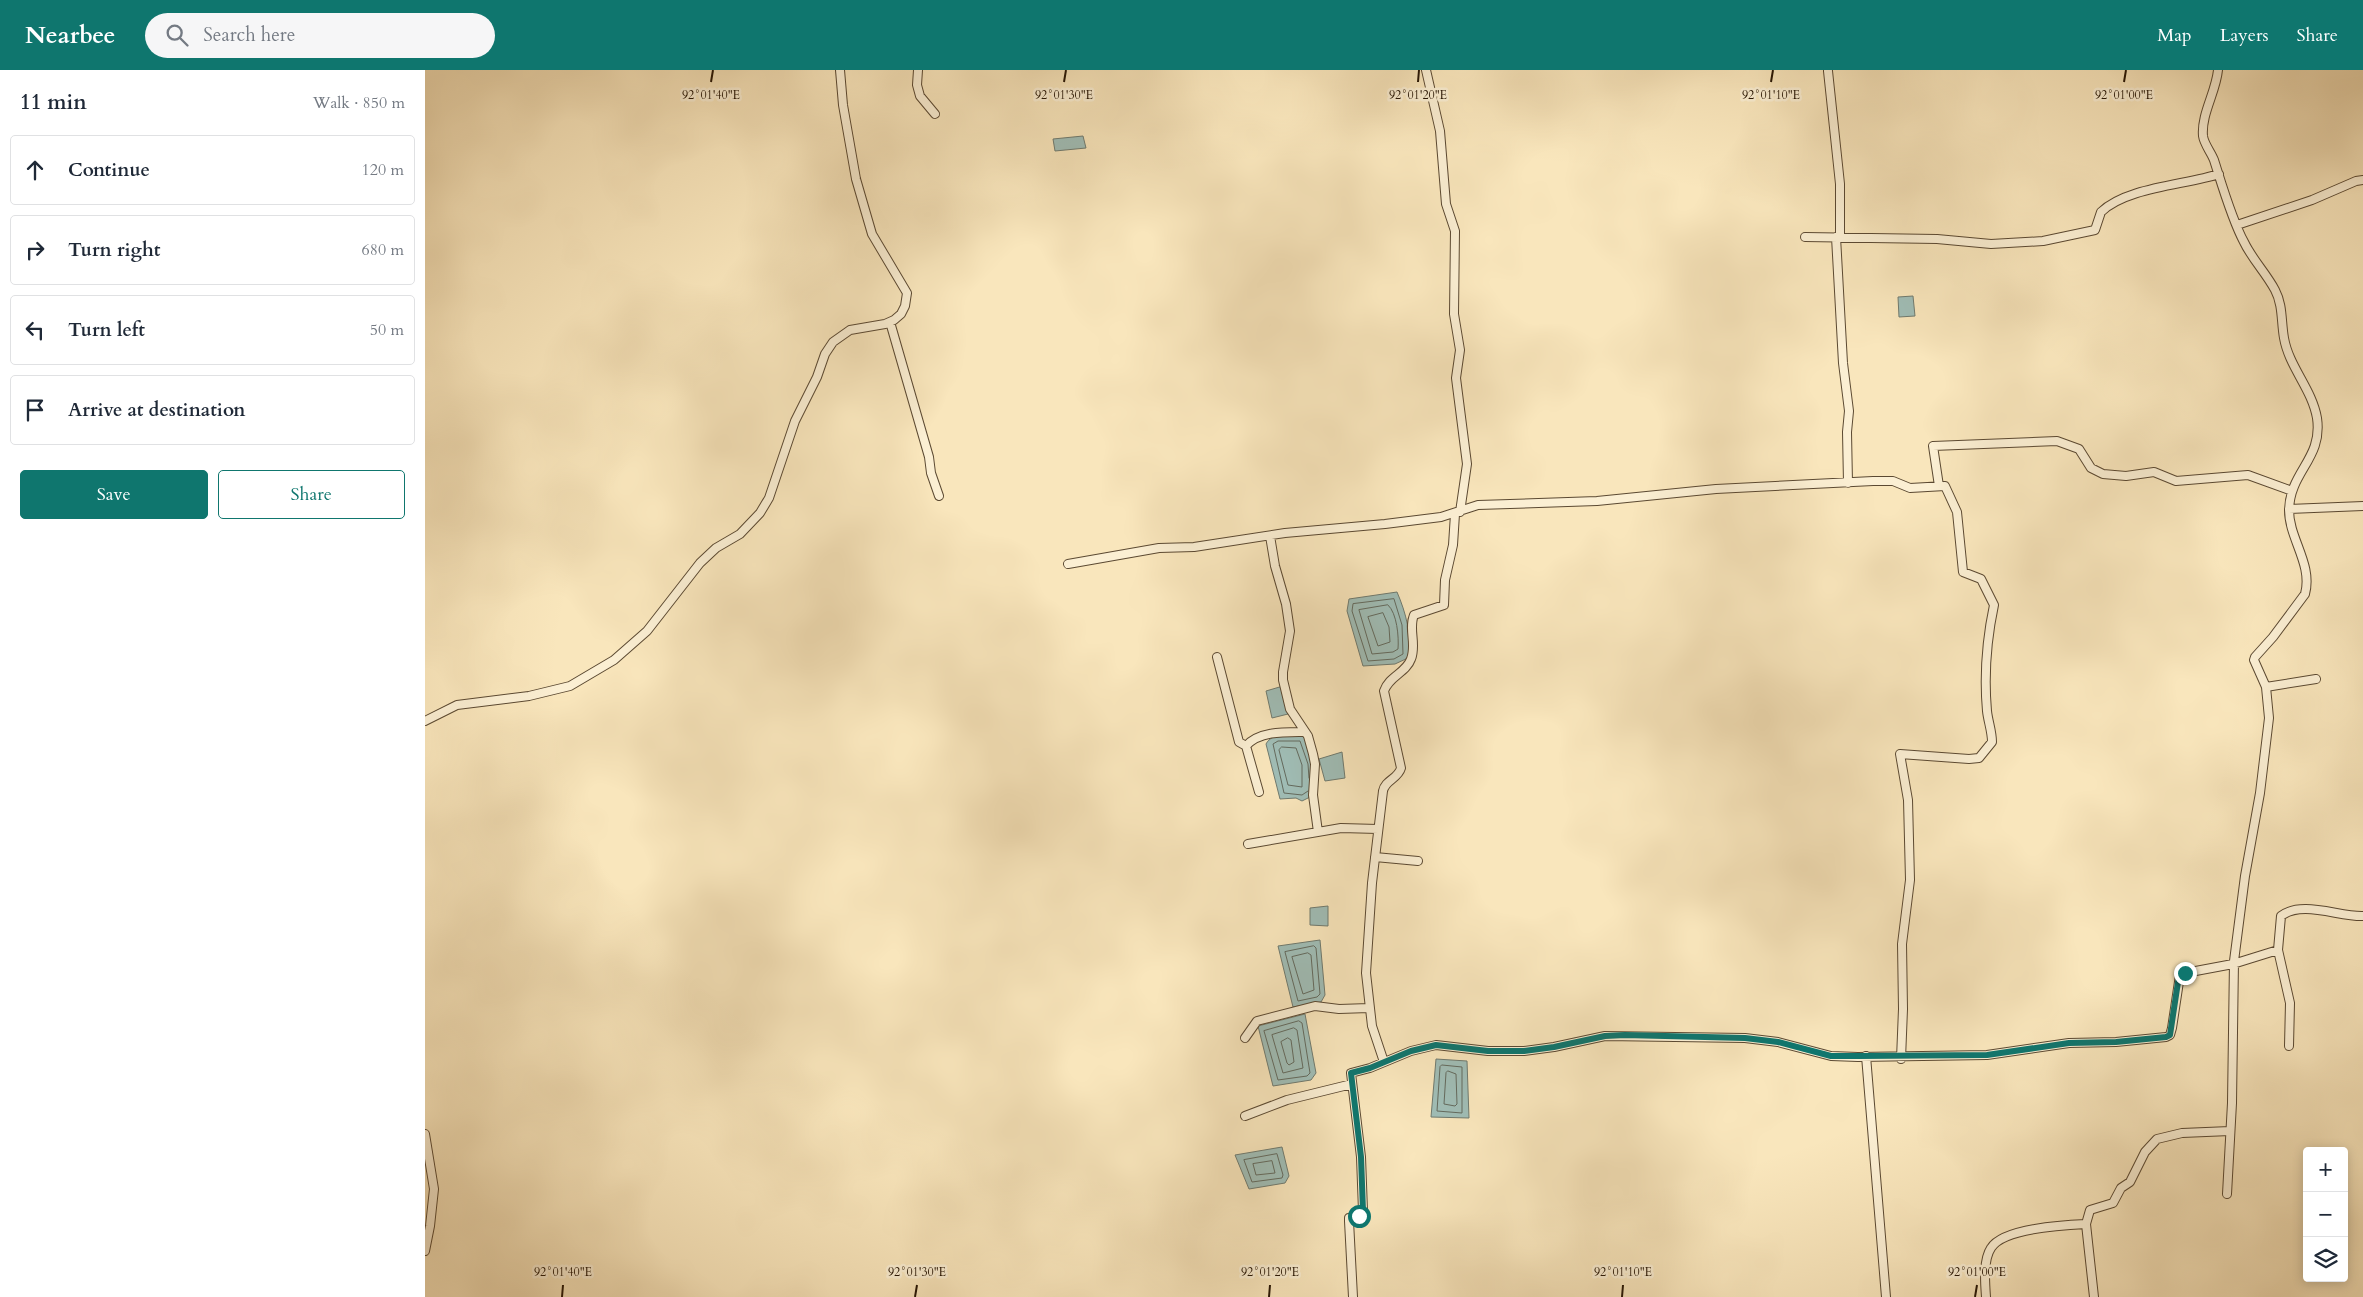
<!DOCTYPE html>
<meta charset="utf-8">
<style>
body{margin:0;font-family:Cardo,serif;background:#f6f6f7;color:#1f2937}
.controls{position:absolute;right:15px;bottom:15px;display:grid;overflow:hidden;border-radius:5px;box-shadow:0 2px 12px #0003}
.controls button{width:45px;height:45px;display:grid;place-items:center;padding:0;border:0;border-bottom:1px solid #e0e1e3;background:#fff;color:#1f2937;font:25px sans-serif}
.stop{position:absolute;width:15px;height:15px;margin:-11px;border:4px solid #0f766e;border-radius:50%;background:#fff}
.stop.end{background:#0f766e;border-color:#fff;box-shadow:0 1px 5px #0008}
.list{margin:0;padding:0;list-style:none}
h2{display:flex;justify-content:space-between;align-items:center;height:65px;margin:0;padding:0 20px;font-size:21px}
h2 small{font-size:16px;font-weight:400;color:#747a83}
.list li{display:grid;grid-template-columns:32px 1fr auto;gap:15px;align-items:center;box-sizing:border-box;height:70px;margin:0 10px 10px;padding:0 10px;border:1px solid #e0e1e3;border-radius:5px}
.list b{display:block;font-size:19px;white-space:nowrap}
.list em{font-size:16px;font-style:normal;color:#747a83}
.actions{display:flex;gap:10px;padding:15px 20px}
.actions a{flex:1;padding:11px 0;border:1px solid #0f766e;border-radius:5px;text-align:center;font-size:18px;color:#0f766e}
.actions .main{background:#0f766e;color:#fff}
.icon{flex:none;width:28px;height:28px;fill:none;stroke:currentColor;stroke-width:2;stroke-linecap:round;stroke-linejoin:round}
.map{position:relative;flex:none;width:1938px;height:1227px;overflow:hidden}
header{display:flex;align-items:center;gap:30px;box-sizing:border-box;height:70px;padding:0 25px;background:#0f766e;color:#fff}
header strong{font-size:24px}
nav{display:flex;gap:28px;margin-inline-start:auto;font-size:18px}
.search{width:350px;height:45px;background:#f6f6f7;display:flex;align-items:center;gap:12px;box-sizing:border-box;padding:0 18px;border-radius:28px;color:#747a83;font-size:19px}
main{display:flex}
aside{flex:1;background:#fff}
.map>svg:first-child{display:block}
.water{fill:#a0beb7;stroke:#6f7a6f}
.lines{fill:none;stroke-linecap:round;stroke-linejoin:round}
.shore{stroke:#636a5e;stroke-width:1}
.street-casing{stroke:#5b4932;stroke-width:10}
.street{stroke:#fbefd3;stroke-width:8}
.route{stroke:#0f766e;stroke-width:6}
.ticks{fill:none;stroke:#261504;stroke-width:2}
.ticks-label{font-size:12px;text-anchor:middle;fill:#261504;stroke:#fbefd3;stroke-width:5;stroke-linejoin:round;paint-order:stroke}
</style>
<header>
<strong>Nearbee</strong>
<div class="search"><svg class="icon" aria-label="search" viewBox="0 0 24 24"><circle cx="10" cy="10" r="6"/><path d="M15 15l6 6"/></svg>Search here</div>
<nav><a>Map</a><a>Layers</a><a>Share</a></nav>
</header>
<main>
<aside>
<h2>11 min<small>Walk · 850 m</small></h2>
<ul class="list">
<li><svg class="icon" aria-label="ahead" viewBox="0 0 24 24"><path d="M12 20V5M6 11l6-6 6 6"/></svg><div><b>Continue</b></div><em>120 m</em></li>
<li><svg class="icon" aria-label="right" viewBox="0 0 24 24"><path d="M7 20v-9h11M14 6l5 5-5 5"/></svg><div><b>Turn right</b></div><em>680 m</em></li>
<li><svg class="icon" aria-label="left" viewBox="0 0 24 24"><path d="M17 20v-9H6M10 6l-5 5 5 5"/></svg><div><b>Turn left</b></div><em>50 m</em></li>
<li><svg class="icon" aria-label="arrive" viewBox="0 0 24 24"><path d="M6 21V4h12l-3 4 3 4H6"/></svg><div><b>Arrive at destination</b></div></li>
</ul>
<div class="actions"><a class="main">Save</a><a>Share</a></div>
</aside>
<div class="map">
<svg width="1938" height="1227" viewBox="0 0 1938 1227">
<rect width="100%" height="100%" fill="#f9e6bc"/>
<filter id="stains"><feTurbulence type="fractalNoise" baseFrequency=".004" numOctaves="4"/><feColorMatrix values="0 0 0 0 .2 0 0 0 0 .09 0 0 0 0 .02 0 0 0 .5 -.17"/></filter>
<radialGradient id="worn" r=".72"><stop offset=".6" stop-color="#630" stop-opacity="0"/><stop offset="1" stop-color="#630" stop-opacity=".3"/></radialGradient>
<!-- water -->
<path class="water" d="M658,66l3,12 -31,3 -2,-12z
M1488,226l2,20 -16,1 -1,-20z
M972,522c9,21 15,43 11,66l-13,6 -32,2 -16,-55 2,-12z
M858,616l5,28 -16,4 -6,-27z
M879,665l9,28 -1,33 -10,5 -6,-3 -16,1 -14,-55c6,-12 26,-9 38,-9z
M917,682l3,26 -20,3 -6,-22z
M903,836v20l-18,-1v-17z
M895,870l5,55 -4,7 -28,5 -15,-61z
M880,944l11,59 -5,7 -38,6 -15,-60z
M1011,989l31,2 2,57 -38,-1z
M857,1077l7,29 -4,7 -36,6 -14,-34z"/>
<g class="lines">
<!-- shore -->
<path class="shore" d="M969,529l8,26 1,29 -9,5 -26,2 -16,-50 1,-7z
M963,535c9,8 11,32 10,44l-5,3 -21,2 -13,-44z
M958,543l6,14 1,15 -12,4 -10,-29z
M857,677l14,1 6,17v22l-14,-2 -9,-35z
M883,721l-6,4 -18,-2 -11,-49 5,-3h22l8,23 1,14
M889,876l2,2 4,46 -3,3 -19,4 -13,-49z
M883,883l3,2 3,35 -11,4 -11,-37z
M874,951l3,2 8,50 -3,3 -29,4 -14,-49z
M869,958l3,2 6,38 -20,5 -11,-38z
M863,968l3,2 3,22 -5,3 -2,-2 -6,-21z
M1017,995l20,2v46l-25,-2 3,-44z
M1023,1001l8,3 1,30 -2,2 -11,-2 2,-31z
M852,1084l6,21 -1,3 -30,4 -8,-22z
M847,1091l3,12 -19,2 -3,-11z"/>
<defs>
<path id="street" d="M493,0l-1,15 3,11 15,18
M1001,0l14,61 6,73 9,27 -1,83 6,36 -4,28 11,86 -7,48
M1793,0c-2,22 -17,44 -15,66 1,8 8,16 11,24 8,25 18,60 30,82 8,17 22,31 31,48 8,15 6,31 9,48 5,29 28,51 33,80 6,41 -27,53 -28,92 0,29 24,54 16,84l-32,43 -18,20 -1,3 12,27 3,31 -9,75 -15,83 -11,85 -2,142 -5,91
M1403,1l12,113v53
M1812,155l75,-25 44,-19 7,-1
M1380,167l132,2 54,5 52,-3 52,-11 6,-18c26,-25 85,-27 118,-38
M1411,167l7,126 6,48 -2,21 1,51
M465,252l39,135 2,16 8,23
M1514,416l-6,-40 124,-5 22,8 12,19 12,6 23,2 28,-4 22,9 72,-6 44,16
M1864,439l74,-3
M845,466l5,30 11,38 4,27 -7,41v8l7,29 18,27 5,18 2,10 -2,31 5,37
M643,494l91,-16 35,-1 91,-14 100,-9 56,-7 37,-12 119,-4 119,-12 157,-8h20l17,7 35,-2 12,26 6,60 18,7 13,26c-7,33 -10,72 -7,106 1,10 5,20 5,31l-13,16 -10,1 -69,-5 8,46 2,80 -8,64 1,65 -2,50
M792,587l22,85 7,4 13,46
M1841,617l50,-8
M0,651l32,-16 72,-9 41,-10 44,-26 33,-29 53,-68 16,-15 24,-14 20,-21 9,-15 26,-77 22,-44 8,-23 8,-12 17,-12 35,-6 9,-4 7,-6 4,-8 2,-13 -35,-59 -16,-55 -13,-74 -3,-35
M821,676c13,-15 39,-14 57,-14
M823,774l93,-16 37,1
M950,787l43,4
M820,968l12,-17 58,-15 24,3 30,-1
M1864,976l1,-43 -12,-53 3,-34c21,-16 58,1 82,0
M1441,986l20,241
M959,992l-12,-36 -6,-53 6,-90 11,-92c2,-11 15,-12 18,-23l-17,-77c5,-15 22,-18 27,-32 6,-15 -3,-30 3,-44l30,-10 1,-25 8,-35 2,-31
M820,1046l42,-16 65,-16
M0,1064l9,55 -4,37 -5,25
M928,1227l-4,-76v-3l10,-2 4,-5 -2,-54 -10,-84 19,-5 41,-17 25,-6 52,6h36l30,-4 51,-11 140,2 33,4 53,14 27,1 129,-2 82,-12 47,-1 50,-5 4,-2 2,-7 8,-53 5,-2 48,-9 45,-14
M1561,1227c-1,-14 -3,-37 5,-49 12,-20 74,-23 95,-24
M1669,1227l-8,-73 4,-14 23,-7 8,-15 9,-6 15,-30 12,-13 25,-6 48,-2"/>
</defs>
<!-- street casing -->
<use href="#street" class="street-casing"/>
<!-- street -->
<use href="#street" class="street"/>
</g>
<g class="lines">
<!-- route -->
<path class="route" d="M934,1146l4,-5 -2,-54 -10,-84 19,-5 41,-17 25,-6 52,6h36l30,-4 51,-11 20,-1 120,3 33,4 53,14h28l128,-1 82,-12 47,-1 50,-5 4,-2 8,-53 2,-7 5,-2"/>
</g>
<!-- ticks -->
<path class="ticks" d="M286,12l2,-12M639,12l2,-12M993,12l1,-12M1346,12l2,-12M1699,12l2,-12M137,1227l1,-12M490,1227l2,-12M844,1227l1,-12M1197,1227l1,-12M1550,1227l2,-12"/>
<g class="ticks-label">
<text x="286" y="29">92°01'40"E</text>
<text x="639" y="29">92°01'30"E</text>
<text x="993" y="29">92°01'20"E</text>
<text x="1346" y="29">92°01'10"E</text>
<text x="1699" y="29">92°01'00"E</text>
<text x="138" y="1206">92°01'40"E</text>
<text x="492" y="1206">92°01'30"E</text>
<text x="845" y="1206">92°01'20"E</text>
<text x="1198" y="1206">92°01'10"E</text>
<text x="1552" y="1206">92°01'00"E</text>
</g>
<rect width="100%" height="100%" filter="url(#stains)"/>
<rect width="100%" height="100%" fill="url(#worn)"/>
</svg>
<div class="controls">
<button>+</button>
<button>−</button>
<button><svg class="icon" aria-label="layers" viewBox="0 0 24 24"><path d="M12 4l9 5-9 5-9-5zM3 14l9 5 9-5"/></svg></button>
</div>
<div class="stop" style="left:934px;top:1146px"></div>
<div class="stop end" style="left:1760px;top:903px"></div>
</div>
</main>
